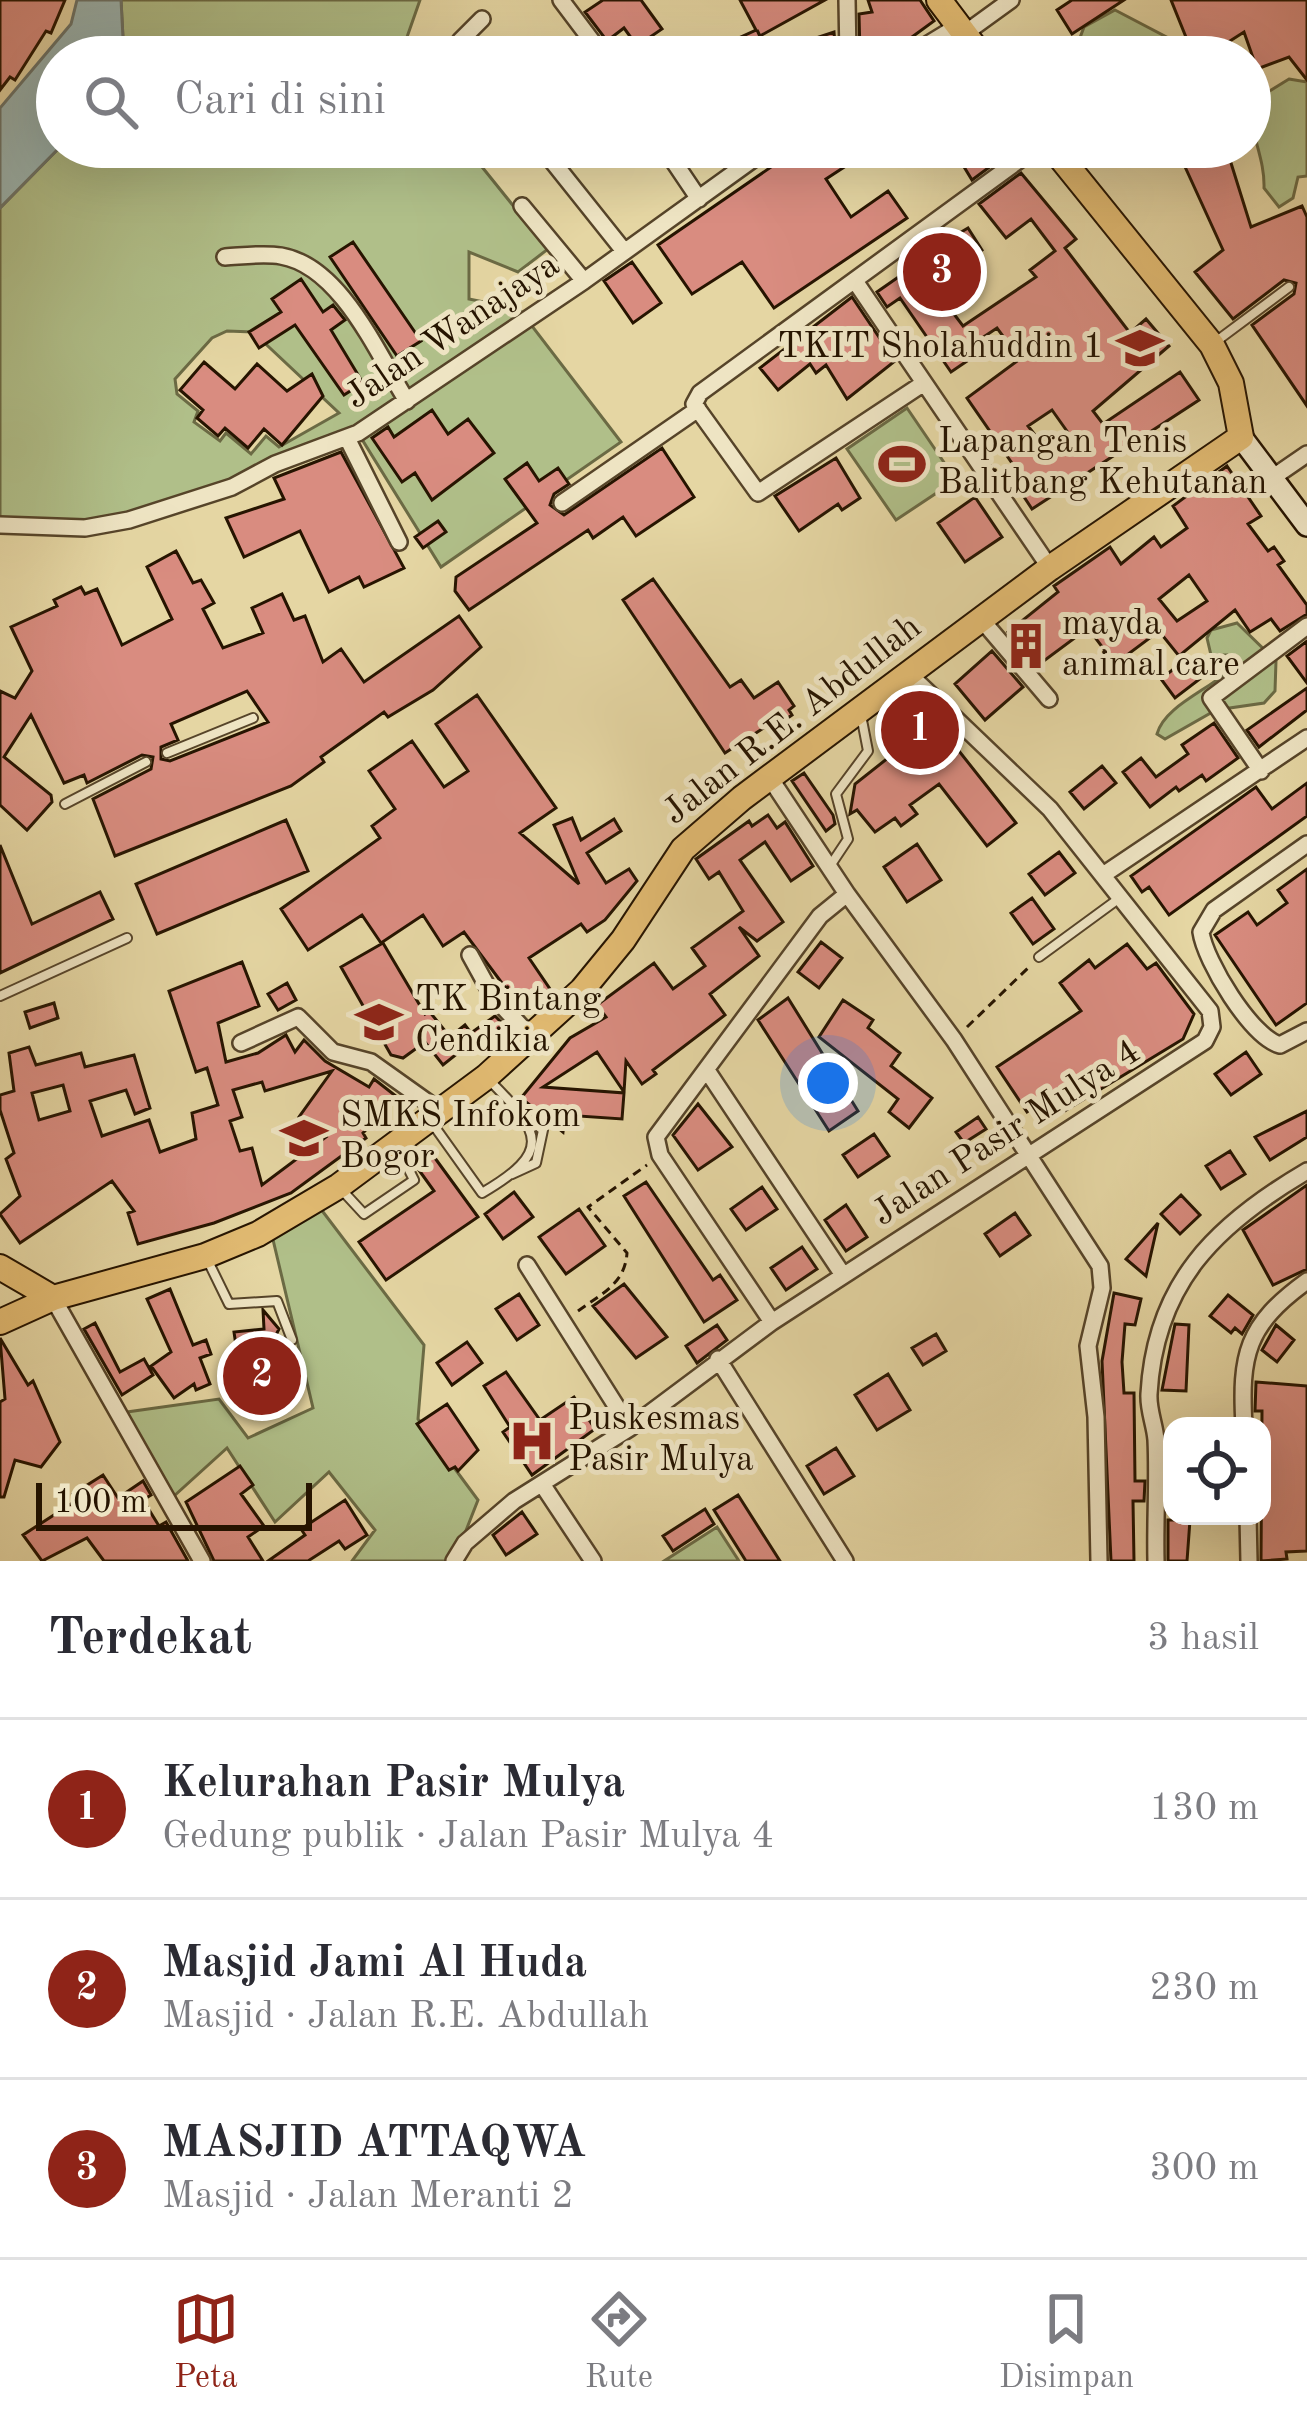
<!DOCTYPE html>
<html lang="id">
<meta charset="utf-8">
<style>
body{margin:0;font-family:"Old Standard TT",serif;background:#f2f2f3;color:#2b2b33}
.controls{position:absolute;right:36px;bottom:36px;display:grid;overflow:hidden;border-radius:24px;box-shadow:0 12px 48px #0002}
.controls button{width:108px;height:108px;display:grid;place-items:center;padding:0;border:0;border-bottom:3px solid #e1e1e2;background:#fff;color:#2b2b33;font:60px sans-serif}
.scale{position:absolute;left:36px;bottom:30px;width:276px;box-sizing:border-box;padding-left:12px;border:6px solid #261400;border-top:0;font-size:33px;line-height:42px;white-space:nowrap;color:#261400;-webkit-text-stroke:9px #eee4c3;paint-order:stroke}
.you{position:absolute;left:828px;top:1083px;width:42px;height:42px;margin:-30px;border:9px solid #fff;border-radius:50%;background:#1a73e8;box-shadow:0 0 0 18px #1a73e833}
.badge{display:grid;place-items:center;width:78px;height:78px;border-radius:50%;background:#8f2418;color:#fff;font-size:39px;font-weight:700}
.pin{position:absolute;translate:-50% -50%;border:6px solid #fff;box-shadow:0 3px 12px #0006}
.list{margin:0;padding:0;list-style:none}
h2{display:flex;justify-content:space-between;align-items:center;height:156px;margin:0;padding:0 48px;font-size:51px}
h2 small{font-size:39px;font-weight:400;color:#7c7c81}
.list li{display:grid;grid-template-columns:78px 1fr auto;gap:36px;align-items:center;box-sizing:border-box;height:180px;padding:0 48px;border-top:3px solid #e1e1e2}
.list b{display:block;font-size:45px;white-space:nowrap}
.list p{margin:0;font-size:39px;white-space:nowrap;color:#7c7c81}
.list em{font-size:39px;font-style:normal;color:#7c7c81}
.icon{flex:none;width:66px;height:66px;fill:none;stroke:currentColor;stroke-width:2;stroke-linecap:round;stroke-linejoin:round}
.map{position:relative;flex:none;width:1307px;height:1561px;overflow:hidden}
.search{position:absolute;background:#fff;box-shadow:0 12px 48px #0002;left:36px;right:36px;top:36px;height:132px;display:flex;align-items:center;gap:30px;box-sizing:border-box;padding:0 42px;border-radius:66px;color:#7c7c81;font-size:45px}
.sheet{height:696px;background:#fff}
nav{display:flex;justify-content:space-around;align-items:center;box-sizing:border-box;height:168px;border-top:3px solid #e1e1e2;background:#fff;font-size:33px;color:#7c7c81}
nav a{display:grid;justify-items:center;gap:6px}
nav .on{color:#8f2418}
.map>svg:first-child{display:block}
.green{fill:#b0bf89;stroke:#6b6a44;stroke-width:3;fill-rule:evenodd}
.water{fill:#9bb6b2;stroke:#6c756b;stroke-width:3}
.building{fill:#d98c80;stroke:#261400;stroke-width:3;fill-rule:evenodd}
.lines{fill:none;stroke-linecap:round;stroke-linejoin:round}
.lane-casing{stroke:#564429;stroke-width:12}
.street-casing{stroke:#564429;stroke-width:20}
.secondary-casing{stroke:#261400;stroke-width:26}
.primary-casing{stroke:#261400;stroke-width:28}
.path{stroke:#261400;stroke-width:3;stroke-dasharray:9 6;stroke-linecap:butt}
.lane{stroke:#eee4c3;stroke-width:8}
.street{stroke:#eee4c3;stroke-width:15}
.secondary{stroke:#eee4c3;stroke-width:21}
.primary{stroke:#e2bb72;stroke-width:24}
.labels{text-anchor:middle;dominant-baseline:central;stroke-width:10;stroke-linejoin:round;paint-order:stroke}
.street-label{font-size:36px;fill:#261400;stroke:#eee4c3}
.poi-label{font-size:36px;fill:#261400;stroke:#eee4c3;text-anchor:start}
</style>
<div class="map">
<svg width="1307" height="1561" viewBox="0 0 1307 1561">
<rect width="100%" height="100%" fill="#e5d6a3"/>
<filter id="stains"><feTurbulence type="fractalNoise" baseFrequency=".00167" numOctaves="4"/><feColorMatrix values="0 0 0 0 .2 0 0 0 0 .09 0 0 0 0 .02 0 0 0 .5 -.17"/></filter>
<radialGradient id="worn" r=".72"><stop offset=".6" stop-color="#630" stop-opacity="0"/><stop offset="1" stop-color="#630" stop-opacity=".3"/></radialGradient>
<!-- green -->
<path class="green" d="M121,0h299l-20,57h-276z
M1115,10l61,32 2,15h-82l-18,-14 6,-16z
M1289,79l18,3v94l-9,1 -5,21 -14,9 -15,-19c1,-30 -14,-53 -14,-85z
M60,147h406l82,102 -30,23 -49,-20v47l50,10 102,133 -180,125 -83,-134 -126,54 -147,41 -85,-3v-317zM227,331l26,1 86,81 -60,34 -13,-11 -15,18 -25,-21 -6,8 -26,-19 4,-11 -21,-17 -2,-15 37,-41z
M907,408l49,72 -60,40 -49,-71z
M1237,623l39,38 -1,30 -11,12 -48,7 -51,29 -8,-5c7,-27 49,-43 70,-62v-17h-16l-4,-17 4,-8z
M314,1200l110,145 -6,74 60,81 -24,61h-102l23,-31 -46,-58 -54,50 -48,-74 -53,48 -54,-83 99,-14 29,39 65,-30 -43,-181z
M717,1527l22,34h-75z"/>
<!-- water -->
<path class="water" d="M77,0h44l3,57h-67l3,90 -60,61v-100l71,-84z"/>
<!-- building -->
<path class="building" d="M0,0h65l-14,33 -5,-2 -31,49 -5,-3 -10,13z
M603,0h38l21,29 -25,17 -13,-18 -17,13 -22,-29z
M740,0h85l-65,36 -3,-6 12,27h-31l-8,-15 26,-12z
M868,0h52l14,21 -33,24 -41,9 -1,-40 13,-2z
M1072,0h52l-52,34 -15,-24z
M1171,0h136v80l-18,-23 -32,12 -13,-37 -39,25h-11z
M834,32l2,25h-23l-6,-16z
M800,147h75l-49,32 25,38 37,-26 19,27 -133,90 -32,-46 -50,32 -34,-49z
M952,147h49l6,7 -35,26z
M1176,147h50l25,80 51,-21 5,11v189l-55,-81 42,-31 2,-11 -12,-3 -51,39 -38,-47 28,-22z
M1021,173l55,66 -11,9 65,85 16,-14 23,27 -76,65 10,13 77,-52 19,28 -167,109 -23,-35 7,-5 -49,-71 53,-39 -23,-31 -36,24 6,9 -16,11 -51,-74 -13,9 -10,-15 30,-21 25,36v-22l31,41 73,-49 -6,-7 25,-19 -24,-32 -25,19 -27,-34zM1052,410l17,24 -23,15 -18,-23z
M968,228l14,22 -14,10 -15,-23z
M353,242l68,99 -24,15 -67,-99z
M632,262l29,41 -28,20 -29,-42z
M931,262h22l1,21h-22z
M301,279l22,33 10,-7 12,15 -14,10 32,53 -19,12 -49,-70 -36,23 -10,-16 32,-20 -9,-13z
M852,297l43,64 -48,38 -21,-34 -10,8 -6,-9 -32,26 -18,-22z
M204,362l31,27 22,-25 30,27 25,-17 11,22 -41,49 -18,-16 -16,19 -23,-20 -7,8 -21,-18 6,-8 -23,-20z
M432,410l16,24 20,-15 26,34 -62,47 -17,-27 -13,9 -30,-44 16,-11 6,10z
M662,448l32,49 -58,39 -13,-19 -30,21 -5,-8 -119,80 -14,-19 1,-14 81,-54 -32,-44 22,-16 12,18 19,-13 11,16 -15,10 -4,11 14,10z
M341,452l63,116 -40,19 -5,-10 -30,15 -29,-61 -56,26 -18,-39 58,-19 -10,-21z
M836,458l24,40 -18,12 -4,-6 -39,27 -24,-35z
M1227,466l34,50 -13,8 20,27 6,-4 10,14 -6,4 29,40v9l-27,17 -9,-12 -21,13 -15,-22 -56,46 -20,-25 -44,33 -27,-36 -51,38 -29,-34 50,-40 -4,-6 56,-39 11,17 33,-27 7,10 26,-19 -14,-22zM1189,575l18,26 -30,20 -18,-22z
M975,497l27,40 -37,25 -27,-39z
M438,521l8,11 -23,16 -8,-11z
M176,551l17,32 8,-3 13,23 -11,6 20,39 40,-15 -11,-25 30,-14 12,26 11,-4 18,46 18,-13 23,33 95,-66 22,31 -48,43 -45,27 -4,-5 -63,45 3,5 -33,24 -176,70 -22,-57 58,-30 2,-12 -11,-2 -55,28 -3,-8 -20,8 -33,-68 -27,42 47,38 1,7 -25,28 -27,-25v-114l15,7 17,-27 -21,-44 46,-21 -3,-6 27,-13 4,7 12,-5 25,56 50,-26 -25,-52zM247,691l21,31 -98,39 -9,-2v-12l17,-7 -7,-16z
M653,579l77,108 11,-7 13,18 24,-16 16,24 -5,4 3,5 -13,9 -3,-4 -51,33 -102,-153z
M1307,641v42l-20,-27z
M992,651l31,36 -38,33 -30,-36z
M1186,659l15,19 -26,20 -14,-19z
M1307,688v22l-48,37 -12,-17z
M477,695l79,113 -36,25 59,51 -25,-59 18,-7 9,22 33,-21 7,12 -34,22 19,30 23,-14 8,12 -32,39 -18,12 -6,-8 -52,34 21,31 -28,21 -58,-78 -21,14 -20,-31 -42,28 -19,-28 -54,35 -27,-41 99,-71 -8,-12 23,-17 -26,-38 43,-30 32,46 24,-16 -32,-47z
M921,703l95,120 -29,23 -48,-62 -29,21 7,9 -16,12 -6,-8 -20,14 -18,-22 -7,4 5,-30 52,-41 -14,-19z
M1214,723l24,35 -32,23 -4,-6 -23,16 -3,-4 -26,20 -27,-35 18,-14 15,19 32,-23 -6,-9z
M1102,766l14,17 -32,26 -14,-17z
M804,773l29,42 2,9 -9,7 -34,-50z
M1307,783v33l-138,99 -20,-28 -7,5 -11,-16 125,-89 16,22z
M768,815l9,13 8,-6 28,44 -22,15 -26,-39 -25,18 43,62 -26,19 -18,-14 20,29 -49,38 15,21 -72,55 3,4 -14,10 -16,-23 -2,31 -27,-40 -54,35 81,6 -2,26 -57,-4 -2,17 -42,-34 49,-60 36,-21 -9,-12 57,-42 19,26 32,-23 -13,-18 51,-37 -24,-39 -10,7 -13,-20 53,-38 3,5z
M286,820l22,51 -151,63 -21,-50z
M917,844l24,36 -34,22 -23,-35z
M0,845l32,79 68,-32 13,27 -113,54z
M1059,852l16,21 -30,22 -16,-21z
M1307,869v134l-31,22 -61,-90 33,-23 9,13 30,-22 -9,-13z
M1032,898l22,31 -21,15 -22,-31z
M821,942l21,16 -23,30 -21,-16z
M383,943l42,71 4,-3 21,26 15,-12 6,8 24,-17 11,11 -32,26 -6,-8 -25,20 -18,-23 -22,16 -12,-3 -50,-88z
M1127,944l20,25 9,-6 38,51 -11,25 -120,73 -11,-17 -25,17 -30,-45 84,-56 -21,-28 29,-23 6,8z
M242,962l17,44 -41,17 8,39 32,-9 28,-18 9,17 9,-12 21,21 44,26 5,-8 23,18 -34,36 3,5 -75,55 -77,30 -76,21 -10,-31 6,-2 -22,-30 -92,62 -20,-29 20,-18 -14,-37 8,-6 -14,-43v-15l14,-4 -5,-38 20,-6 7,18 45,-12 4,14 49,-12 16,53 -15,6 -9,-24 -36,11 12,35 47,-16 11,32 36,-13 -4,-26 26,-8 -11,-37 -11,4 -27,-81zM332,1071l-33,46 27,20 -64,48 -10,-37 -12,3 -10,-30 12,-4 -9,-27 29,-8 3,9zM63,1085l7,26 -31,9 -7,-27z
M287,983l9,17 -18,10 -10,-16z
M788,998l70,113 -29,20 -71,-111z
M843,1000l30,20 -5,8 32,25 -9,13 41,32 -23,30 -20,-16 9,-13 -79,-62z
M54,1003l4,15 -28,10 -5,-16z
M1246,1052l15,22 -30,21 -16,-21z
M698,1104l34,43 -34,23 -25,-35z
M1307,1111v26l-37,23 -15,-23z
M978,1117l8,12 -22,14 -8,-11z
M874,1134l15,22 -31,21 -15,-22z
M1230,1151l15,23 -24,15 -15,-23z
M432,1154l46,63 -92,63 -27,-38 75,-51 -18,-25z
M646,1182l67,98 7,-5 17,25 -33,22 -80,-126z
M1307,1185v84l-34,16 -30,-55z
M762,1187l15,22 -31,21 -15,-21z
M514,1192l19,25 -30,22 -18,-25z
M1181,1195l19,20 -20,19 -19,-20z
M846,1205l21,32 -21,14 -21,-31z
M579,1209l26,37 -39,28 -27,-37z
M1015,1213l15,22 -30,21 -15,-22z
M1158,1223l-12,53 -20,-17z
M802,1247l15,22 -31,21 -15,-22z
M624,1284l43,53 -31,21 -43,-52z
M170,1289l23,56 13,-5 5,14 -11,4 10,26 -14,6 -2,-6 -20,14 -23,-32 20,-14 -24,-53z
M1114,1293l27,6 -6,26 -10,-1 -3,38 2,31h10l1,88h10l-1,20h-11l1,60h-23l-9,-200z
M519,1294l20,31 -22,15 -21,-31z
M1228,1295l25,20 -11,19 -7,-6 -4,5 -21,-17z
M263,1310l16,19 -7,14 10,1 6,63 -42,6 -12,-81 30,-3z
M95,1323l25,49 24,-13 9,16 -31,20 -38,-66z
M1175,1324l14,1 -3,66 -24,-1z
M717,1325l10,15 -30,23 -11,-17z
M1276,1325l18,15 -17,22 -15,-12z
M936,1334l10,17 -23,14 -11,-17z
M0,1338l28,47 5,-4 27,61 -19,25 -26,-7 -11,37h-4v-95l5,-3z
M467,1342l15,21 -30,22 -15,-22z
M506,1372l34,48 34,-23 21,32 -63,46 -29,-43 7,-5 -26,-41z
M888,1374l22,36 -33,20 -22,-35z
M1256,1382l51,4v165l-21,1 1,7 -26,2 1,-150h-7z
M447,1404l31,46 -20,21 -3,-4 -6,3 -32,-46z
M836,1448l18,28 -30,18 -17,-28z
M240,1466l13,19 -12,9 23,32 -16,11 15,24h-49l-28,-59z
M103,1475l15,23 25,-17 8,14 -8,5 16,26 7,-4 22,39h-84l-17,-23 -45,23 -19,-26 54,-35 -4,-6z
M738,1495l42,66h-34l-32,-51z
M345,1500l22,35 -22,14 -6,-8 -31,20h-40l37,-26 -4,-6z
M705,1509l9,15 -41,27 -10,-15z
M522,1512l15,22 -31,21 -13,-20z
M1168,1520h22l-3,41h-19z"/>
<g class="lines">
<defs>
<path id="lane" d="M1218,340l71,-53
M167,753l86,-35
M65,804l81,-42
M830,866l18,-27 -12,-45 32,-43 -7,-36
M1039,957l82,-60
M0,996l127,-58
M432,1123l50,70c70,-41 60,-60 9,-111
M512,1174l24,-11 7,-33 -12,-9
M340,1188l24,26 50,-34 -16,-32
M206,1257l23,47 48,-3 15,39"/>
<path id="street" d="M561,0l43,57
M847,0l1,57
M964,34l47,-34
M469,57l-9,-16 22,-22
M907,57l51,-31
M541,147l83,104
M664,147l35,52
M522,206l62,75
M225,257c18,-1 38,-4 56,-1 60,10 97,99 126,145
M855,281l195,287
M924,383l-166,110 -64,-89 6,-11 337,-246
M347,438l52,104
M1272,478l35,-24
M562,503l136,-94
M0,525l85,3 44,-8 103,-33 43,-23 83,-31 226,-152 186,-134
M981,619l68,80
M1261,771l-50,-73 96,-72
M770,778l77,116
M1307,844l-93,66 -13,22c4,29 50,105 79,113l27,-14
M1106,873l201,-135
M470,955l22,40 39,42
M241,1043l57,-26 35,35 38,10 59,42 -1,16
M708,1072l135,203
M527,1265l103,163
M53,1298l149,263
M772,1322l-112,-167 -4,-18 164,-221 27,-22 107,146 146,226 2,22 -14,58 8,71 3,144
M718,1359l127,202
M1244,1426c-4,-71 2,-101 63,-145
M542,1484l51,77
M1248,1516l1,45
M454,1561l11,-18 49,-42 116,-73 142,-106 433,-281 7,-14 -2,-16 -160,-202 -139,-133
M1156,1561c-1,-40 2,-81 0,-121 -1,-15 -8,-30 -7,-46 6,-110 66,-169 158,-223"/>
<path id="secondary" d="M1241,437l66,88"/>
<path id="primary" d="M939,0l43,57
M0,1267l53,31
M0,1322l53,-24 152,-42 53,-22 81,-48 147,-109 96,-87 41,-50 60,-91 59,-51 308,-230 191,-131 -10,-54 -19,-38 -160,-198"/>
</defs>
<!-- lane casing -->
<use href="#lane" class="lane-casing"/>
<!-- street casing -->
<use href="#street" class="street-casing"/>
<!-- secondary casing -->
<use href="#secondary" class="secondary-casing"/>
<!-- primary casing -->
<use href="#primary" class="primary-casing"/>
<!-- path -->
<path class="path" d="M967,1027l62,-60
M578,1311c23,-17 47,-27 49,-58l-39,-46 59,-42"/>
<!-- lane -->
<use href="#lane" class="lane"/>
<!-- street -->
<use href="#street" class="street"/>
<!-- secondary -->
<use href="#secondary" class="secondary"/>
<!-- primary -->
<use href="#primary" class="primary"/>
</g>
<!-- icons -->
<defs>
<symbol id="school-bare" viewBox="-9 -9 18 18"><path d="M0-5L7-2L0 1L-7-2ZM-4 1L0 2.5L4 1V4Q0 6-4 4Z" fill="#8f2418" stroke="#eee4c3" stroke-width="2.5" paint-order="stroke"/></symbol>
<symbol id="stadium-bare" viewBox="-9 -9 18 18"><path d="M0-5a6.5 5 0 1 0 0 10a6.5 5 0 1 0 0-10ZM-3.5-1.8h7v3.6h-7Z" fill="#8f2418" stroke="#eee4c3" stroke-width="2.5" paint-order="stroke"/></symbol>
<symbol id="building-bare" viewBox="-9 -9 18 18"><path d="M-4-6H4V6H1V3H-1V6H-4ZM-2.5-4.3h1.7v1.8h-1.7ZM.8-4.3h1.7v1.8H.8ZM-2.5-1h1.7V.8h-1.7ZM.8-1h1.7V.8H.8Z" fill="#8f2418" stroke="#eee4c3" stroke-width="2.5" paint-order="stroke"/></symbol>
<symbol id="hospital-bare" viewBox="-9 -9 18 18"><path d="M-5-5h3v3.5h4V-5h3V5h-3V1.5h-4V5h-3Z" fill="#8f2418" stroke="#eee4c3" stroke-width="2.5" paint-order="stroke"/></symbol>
</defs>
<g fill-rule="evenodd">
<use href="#school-bare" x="1107" y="315" width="66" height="66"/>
<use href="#stadium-bare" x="869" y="431" width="66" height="66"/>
<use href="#building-bare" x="993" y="613" width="66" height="66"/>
<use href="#school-bare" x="346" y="989" width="66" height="66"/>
<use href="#school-bare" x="271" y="1105" width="66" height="66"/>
<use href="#hospital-bare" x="499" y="1408" width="66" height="66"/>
</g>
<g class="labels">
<!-- street labels -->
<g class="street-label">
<text transform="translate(453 332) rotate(-34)">Jalan Wanajaya</text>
<text transform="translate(793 721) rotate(-38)">Jalan R.E. Abdullah</text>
<text transform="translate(1007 1134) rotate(-33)">Jalan Pasir Mulya 4</text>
</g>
<!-- poi labels -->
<g class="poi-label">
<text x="1104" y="348" text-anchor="end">TKIT Sholahuddin 1</text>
<text x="938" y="443">Lapangan Tenis<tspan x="938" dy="41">Balitbang Kehutanan</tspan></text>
<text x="1062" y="625">mayda<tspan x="1062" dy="41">animal care</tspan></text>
<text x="415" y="1001">TK Bintang<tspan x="415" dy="41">Cendikia</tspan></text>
<text x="340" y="1117">SMKS Infokom<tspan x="340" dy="41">Bogor</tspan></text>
<text x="568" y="1420">Puskesmas<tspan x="568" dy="41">Pasir Mulya</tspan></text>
</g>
</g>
<rect width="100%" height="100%" filter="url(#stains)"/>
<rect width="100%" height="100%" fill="url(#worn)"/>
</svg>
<div class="controls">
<button><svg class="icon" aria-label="locate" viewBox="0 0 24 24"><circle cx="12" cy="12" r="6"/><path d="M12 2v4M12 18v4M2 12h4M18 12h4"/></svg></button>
</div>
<div class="scale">100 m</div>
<div class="you"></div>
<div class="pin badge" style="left:920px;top:730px">1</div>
<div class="pin badge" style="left:262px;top:1376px">2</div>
<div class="pin badge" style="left:942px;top:272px">3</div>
<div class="search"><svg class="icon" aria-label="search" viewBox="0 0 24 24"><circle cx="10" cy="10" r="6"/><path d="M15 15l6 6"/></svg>Cari di sini</div>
</div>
<section class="sheet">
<h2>Terdekat<small>3 hasil</small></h2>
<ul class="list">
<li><span class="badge">1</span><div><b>Kelurahan Pasir Mulya</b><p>Gedung publik · Jalan Pasir Mulya 4</p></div><em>130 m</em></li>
<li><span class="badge">2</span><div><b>Masjid Jami Al Huda</b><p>Masjid · Jalan R.E. Abdullah</p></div><em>230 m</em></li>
<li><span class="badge">3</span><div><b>MASJID ATTAQWA</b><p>Masjid · Jalan Meranti 2</p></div><em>300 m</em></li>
</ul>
</section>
<nav>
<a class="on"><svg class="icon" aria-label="map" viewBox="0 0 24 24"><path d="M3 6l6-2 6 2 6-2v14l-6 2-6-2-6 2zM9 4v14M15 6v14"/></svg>Peta</a>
<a><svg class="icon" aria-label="directions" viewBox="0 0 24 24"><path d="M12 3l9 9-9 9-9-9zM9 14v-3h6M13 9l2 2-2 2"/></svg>Rute</a>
<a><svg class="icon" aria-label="saved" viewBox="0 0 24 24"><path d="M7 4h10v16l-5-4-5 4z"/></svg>Disimpan</a>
</nav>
